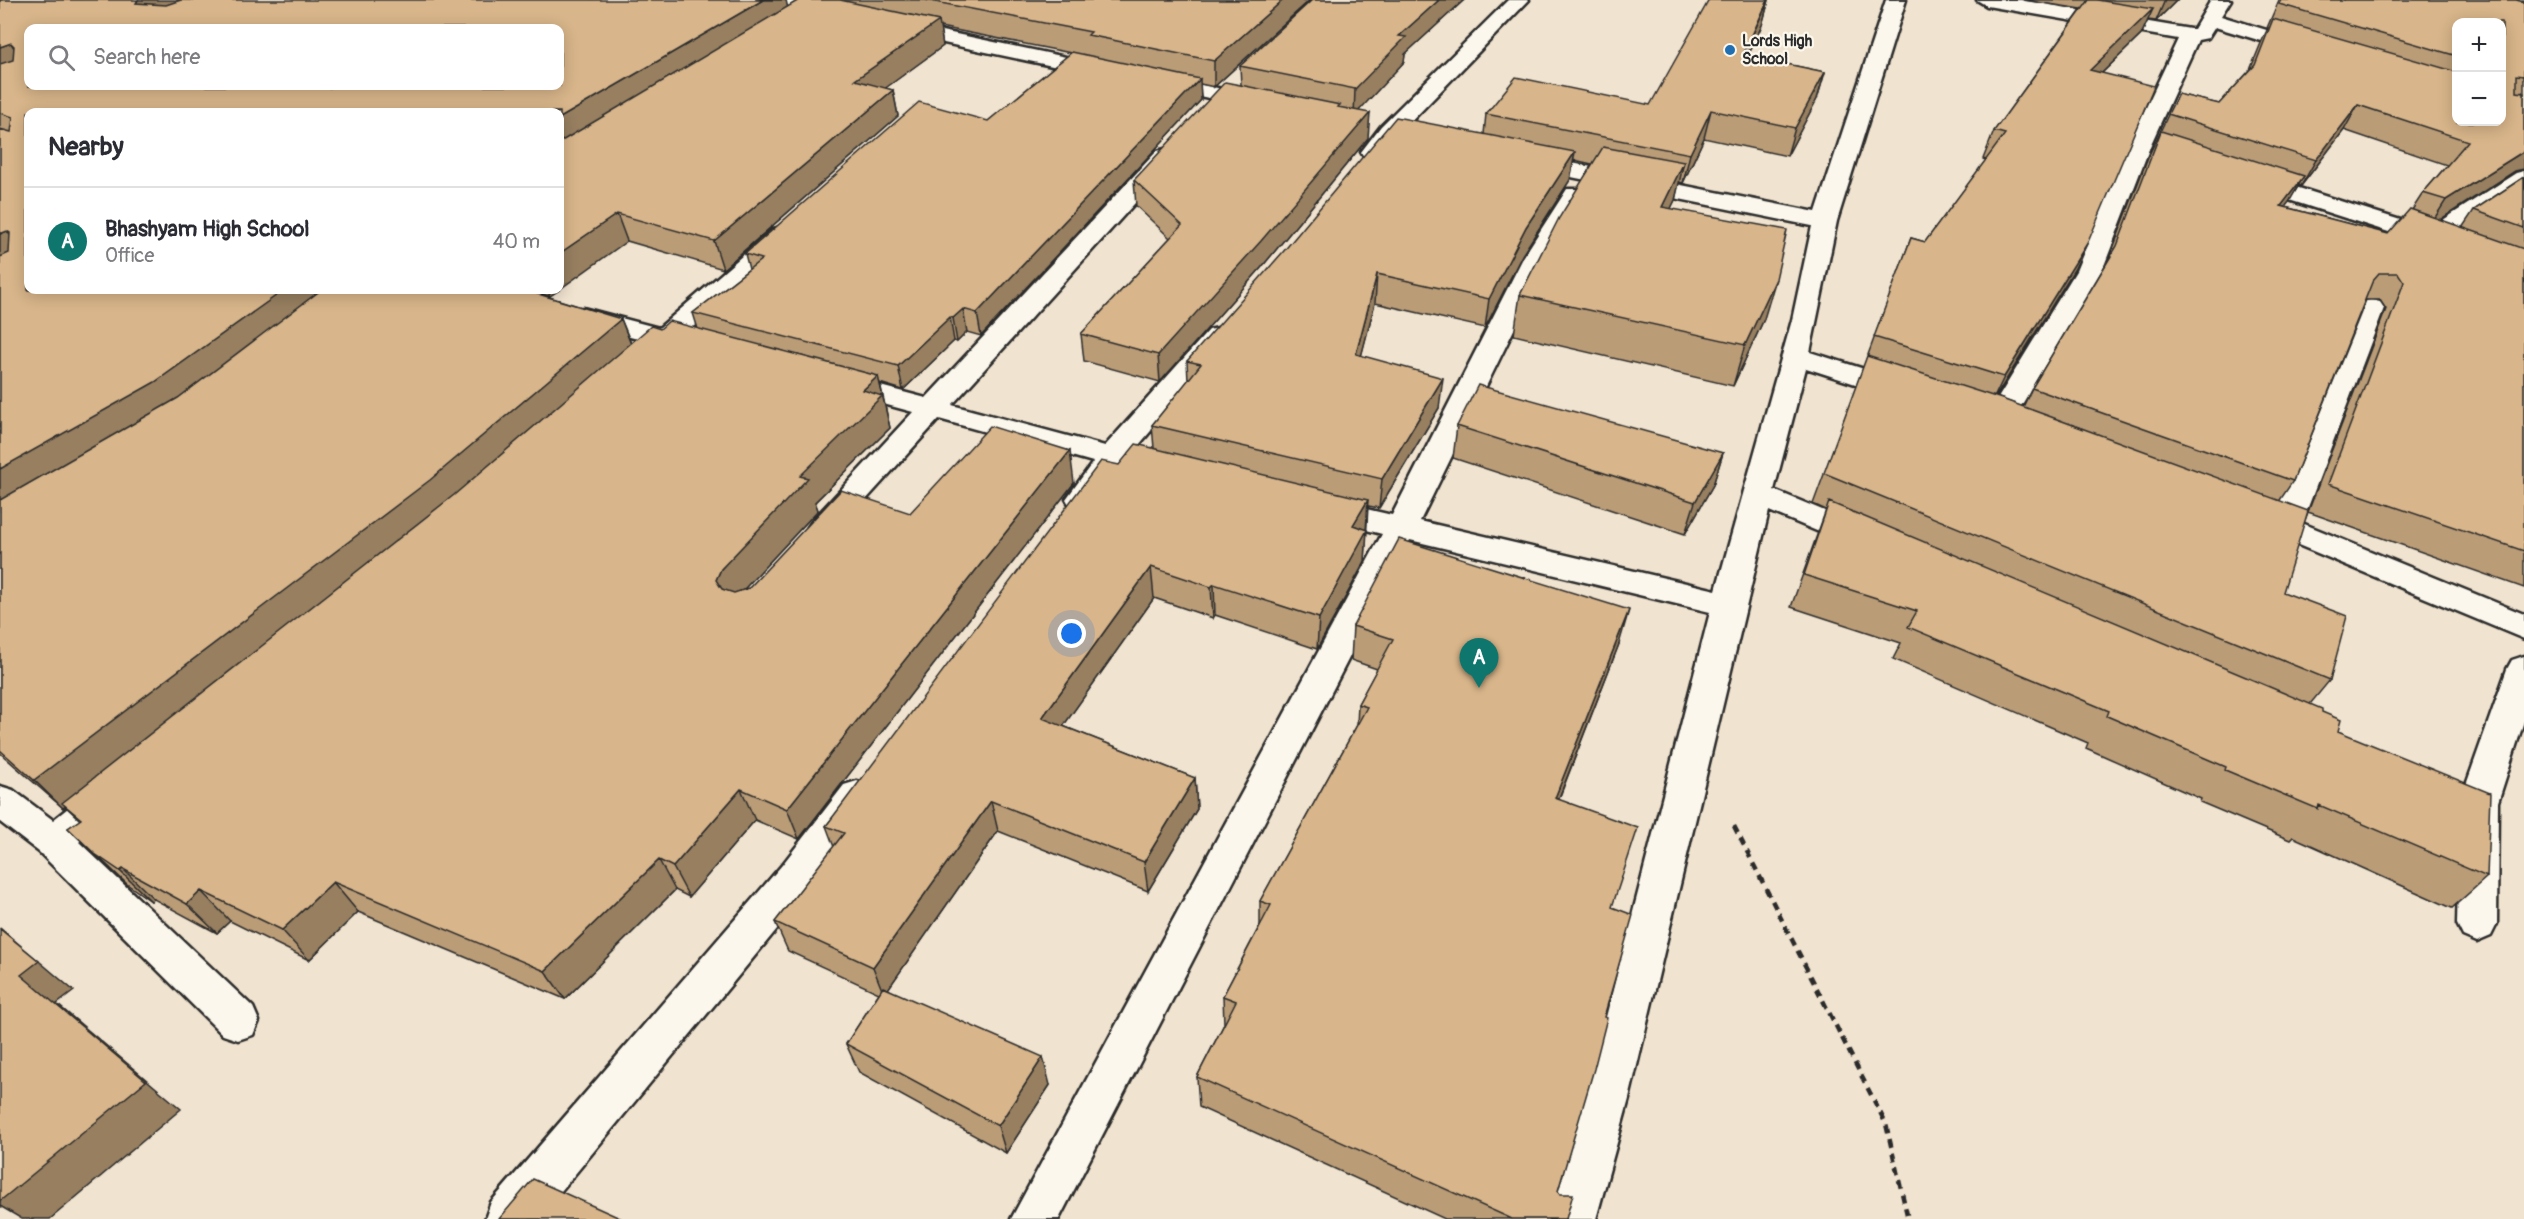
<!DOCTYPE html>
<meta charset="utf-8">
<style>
body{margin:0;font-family:Pangolin,sans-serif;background:#f2f2f3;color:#2b2b33}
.controls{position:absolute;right:18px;top:18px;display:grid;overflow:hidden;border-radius:12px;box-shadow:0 3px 15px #0003}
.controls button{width:54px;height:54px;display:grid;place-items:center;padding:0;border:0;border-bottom:2px solid #e1e1e2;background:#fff;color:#2b2b33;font:30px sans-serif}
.you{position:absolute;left:1072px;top:634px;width:21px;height:21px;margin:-15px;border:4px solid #fff;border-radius:50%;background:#1a73e8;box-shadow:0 0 0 9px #1a73e833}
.badge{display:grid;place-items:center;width:39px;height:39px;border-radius:50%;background:#0f766e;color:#fff;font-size:20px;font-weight:700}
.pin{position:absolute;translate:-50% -50px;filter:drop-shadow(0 2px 3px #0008)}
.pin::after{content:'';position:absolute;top:32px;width:21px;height:18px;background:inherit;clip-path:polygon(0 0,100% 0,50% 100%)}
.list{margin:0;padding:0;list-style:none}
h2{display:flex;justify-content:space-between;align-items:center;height:78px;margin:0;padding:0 24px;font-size:26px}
h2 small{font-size:20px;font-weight:400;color:#7c7c81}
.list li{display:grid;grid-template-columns:39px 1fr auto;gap:18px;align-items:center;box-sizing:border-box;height:108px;padding:0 24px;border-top:2px solid #e1e1e2}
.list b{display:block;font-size:22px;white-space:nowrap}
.list p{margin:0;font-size:20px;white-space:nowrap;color:#7c7c81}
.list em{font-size:20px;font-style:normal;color:#7c7c81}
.icon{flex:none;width:33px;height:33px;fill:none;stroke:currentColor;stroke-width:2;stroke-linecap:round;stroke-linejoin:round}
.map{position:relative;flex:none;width:2524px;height:1219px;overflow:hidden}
.search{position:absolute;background:#fff;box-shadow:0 3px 15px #0003;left:24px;top:24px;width:540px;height:66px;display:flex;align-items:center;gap:15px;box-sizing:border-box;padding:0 21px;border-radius:12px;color:#7c7c81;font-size:22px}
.panel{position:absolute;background:#fff;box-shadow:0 3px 15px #0003;left:24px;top:108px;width:540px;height:186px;border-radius:12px}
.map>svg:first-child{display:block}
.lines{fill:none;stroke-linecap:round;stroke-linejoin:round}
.minor-casing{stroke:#2b2b2b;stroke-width:5}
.path{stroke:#2b2b2b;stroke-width:4.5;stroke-dasharray:8 6;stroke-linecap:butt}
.minor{fill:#fbf7ec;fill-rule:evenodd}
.wall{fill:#ba9c77;stroke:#2b2b2b;stroke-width:1.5;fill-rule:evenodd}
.shaded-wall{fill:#977f61;stroke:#2b2b2b;stroke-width:1.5}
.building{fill:#d8b58a;stroke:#2b2b2b;stroke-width:1.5;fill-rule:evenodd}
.poi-dot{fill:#1f6fb2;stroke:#fbf7ec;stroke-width:2}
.labels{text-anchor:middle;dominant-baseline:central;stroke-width:4.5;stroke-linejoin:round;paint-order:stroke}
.far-poi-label{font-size:16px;font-weight:bold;fill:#2b2b2b;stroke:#fbf7ec;text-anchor:start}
</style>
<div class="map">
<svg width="2524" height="1219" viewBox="0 0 2524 1219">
<rect width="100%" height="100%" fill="#f0e3cf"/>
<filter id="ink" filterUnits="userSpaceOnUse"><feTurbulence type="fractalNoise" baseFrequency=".0167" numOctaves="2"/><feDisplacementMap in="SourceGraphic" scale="12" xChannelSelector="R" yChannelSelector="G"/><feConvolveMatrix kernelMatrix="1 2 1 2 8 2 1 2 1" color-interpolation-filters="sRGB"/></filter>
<g filter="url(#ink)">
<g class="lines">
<defs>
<path id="minor" d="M757,0h41l46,9 3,4 -10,6 -70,-13z
M1508,0h21l-132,136 -17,21h-16l-3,-5 20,-26z
M1886,0h20l-69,221 -27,131 102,32 4,6 -4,6 -10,3 -96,-31 -32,122 99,41 5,8 -5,8 -11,3 -93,-39 -140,588 -33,120h-46l35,-120 125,-487 -300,-72 -351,679h-48l371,-685 -70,-18 -4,-7 4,-7 11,-3 69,16 132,-259 43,-67h16l4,5 -37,62 -130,265 296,69 76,-270 20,-94 -285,-58 -8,-2 -3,-5 3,-5 8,-2 289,58z
M1977,0h44l169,29h4l17,-29h20l-10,16 94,29 3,4 -3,4 -7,2 -93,-28 -7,11 -10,2 -47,104 -49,127 -90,150 -4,6 -10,3 -10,-3 -4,-6 92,-150 53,-127 49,-105 -191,-33z
M899,22l205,43 7,2 3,4 -3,4 -7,2 -212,-45 -3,-4 3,-4z
M1158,76l99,20 8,1 3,5 -3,5 -8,1 -106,-22 -4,-4 4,-4z
M1165,149l8,2 3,5 -3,5 -221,244 153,41 104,-116 9,-2 9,2 4,6 -4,6 -95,111 8,2 5,7 -5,7 -10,3 -11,-3c-13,18 -23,44 -49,37l-4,-7 27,-37 -154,-43 -104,115 -11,4 -11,-4 -5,-7 5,-7 100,-108 -85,-23 -4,-6 4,-6 10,-2 88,23 231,-247z
M2524,171v17l-73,49 73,27v17l-101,-38 -181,-58 -4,-5 4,-5h16l171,54 87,-56z
M782,227l9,2 3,5 -3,5 -107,96 12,3 4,6 -4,6 -10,2 -17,-4c-9,8 -15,10 -27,7l-4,-6 7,-8 -71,-19 -4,-6 4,-6 9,-2 76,20 114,-99z
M2371,300l9,2 4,6 -82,215 222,91v25l-274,-114 -4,-7 4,-7 11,-3 14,4 83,-204 4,-6z
M2524,656v65l-26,81 -1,122 -6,12 -14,6 -14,-6 -6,-12 3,-122 47,-133 5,-9z
M115,777l13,4 6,11 -6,11 -49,39 174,165 6,14 -6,14 -15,5 -15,-5 -184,-183 -39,-30v-36l13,4 40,30 49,-39z
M857,781l13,4 6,11 -6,11 -60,82 -272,330h-53l6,-17 291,-337 62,-80z"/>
</defs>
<!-- minor casing -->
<use href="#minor" class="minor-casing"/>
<!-- path -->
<path class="path" d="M1734,826l152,298 22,95"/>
<!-- minor -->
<use href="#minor" class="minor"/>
</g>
<!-- wall -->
<path class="wall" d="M0,0l788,7 11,-7h511l-96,87 -14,-3 1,16 -220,236 -14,-4 -10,10 -3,-1 -51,49 -23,-7 10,45 -75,74 3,8 -75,80 6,-2 161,-75 164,-30 -275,356 -44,-19 -66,77 -14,-7 -110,109 -207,-87 -49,48 -79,-39 -13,12 -63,-34 -3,2 -24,-17 -59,-56 12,-8 -15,-14 -2,2 -63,-55zM940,27l131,26 -83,68 -243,133 4,15 -56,44 5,16h-38l-29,14 -10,-24 -91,-28 20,5 9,-6h-531l532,-178 67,129 96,28 175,-153 -5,-26 -8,-2 58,-42zM560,28v58h-532z
M1312,0h152l-59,54 -1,8 -46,49 10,27 -107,130 -101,114 -76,-21 -3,-27 89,-96 -34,-32 -2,-26 107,-95 -1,-19z
M1769,0l-7,25 -14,31 77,16 -8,27 -30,57 -83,-18 -21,45 -4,-1 -4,18 -4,8 93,111 -31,67 -219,-51 6,-40 72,-131 -18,-4 -4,20 -48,75 -37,73 -110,-25 -14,53 78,52 -60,100 -11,-2 -3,55 -48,88 -102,-34 -2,3 -59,-20 -91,128 132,52 2,31 -49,82 -150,-60 -110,158 162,96 -44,68 -147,-81 -13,-28 33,-51 -91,-42 -13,-29 59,-75 -8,-21 293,-361 35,-17 -2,-23 36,-44 -1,-20 297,-227 2,-20 164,-9z
M2023,0h154l-21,21 -8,-1 -7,15 -39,38 -28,197 -78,127 27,10 9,-19 77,-129 39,-102 30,-63 41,10 31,-34 11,-27 7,-15h-1l12,-28h245v169l-9,2 -76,49 23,8 12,-18 50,-33v411l-216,-76 78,-203 -6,-9h-14l-73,181 -13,19 3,92 47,88 -20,24 12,8 16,19 149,146 -35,31 -159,-71 -3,3 -90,-38 1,-3 -115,-51 2,-5 -195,-84 8,-16 -110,-36 35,-97 -13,-6 98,-266 14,4 61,-82 -3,-1 11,-28 88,-122zM2457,22l45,100h-45zM2344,130l103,35 -24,28 -11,17 -24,24 -103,-27 14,-22 2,1z
M1457,426l266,27 -10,32 -28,49 -232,-76z
M1353,626l266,18 -60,155 53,108 -8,110 -46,174 8,28h-121l-246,-112 -2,-30 27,-53 -1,-28 37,-71v-24l97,-176 1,-21 19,-35 -26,-9z"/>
<!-- shaded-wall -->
<path class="shaded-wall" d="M138,0h74l-62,28 -14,-25z
M763,0h23l3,13 -229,138v-33z
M1283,0h27l-96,87v-26z
M1439,0h25l-59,54 -1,8 -50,54 1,-27 44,-53z
M1769,0l-7,25 -26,57 7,-27z
M2165,0h12l-21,21z
M2153,9l-12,26 -63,61 12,-26z
M939,21l4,25 -82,60 -6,-26z
M11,43l16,26 -27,9v-31z
M1825,72l-8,27 -30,57 8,-28z
M1200,79l1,21 -220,236 -4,-23z
M299,86h57l-44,25z
M893,90l5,26 -175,153 -9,-28z
M2358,105l-14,25 -43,56 15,-26z
M1711,110l-7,28 -21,45 7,-29z
M1370,113l-2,25 -107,130 -101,114 -2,-27z
M2524,151v18l-9,2 -86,56 17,-27z
M1575,152l-5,28 -48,75 -37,73 4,-29 37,-72z
M1684,162l-9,38 -22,46 9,-39z
M2304,176l-15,26 -23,30 15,-26z
M617,214l10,27 -67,48v-36z
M7,231l20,28 -27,12v-37z
M2088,242l-14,28 -84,136 14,-29z
M1377,274l-2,29 -21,81 2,-30z
M1776,279l-12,40 -31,67 12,-41z
M284,290h54l-163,121 -175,100v-42z
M547,290h12l-9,6z
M963,309l4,23 -10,10 -4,-24z
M950,317l4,24 -51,49 -5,-24z
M621,319l11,28 -185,162 -384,299 -29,-28z
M878,376l12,52 -75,74 3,8 -85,91 -5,10 -12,-31 5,-11 79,-93 63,-86z
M1443,378l-4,30 -60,100 3,-29z
M1070,451l4,32 -275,356 -12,-30z
M1723,453l-10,32 -28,49 10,-32z
M1368,500l-2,31 -13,-6z
M1367,530l-2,31 -48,88 2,-31z
M1151,567l3,31 -107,151 -5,-31z
M1214,584l1,31 -2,3 -2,-31z
M1629,610l-10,34 -73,187 9,-33z
M1195,778l2,31 -49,82 -4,-29z
M741,789l14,31 -66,77 -16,-30z
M991,801l7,30 -114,164 -11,-28z
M659,860l16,30 -110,109 -20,-28z
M123,869l31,30 -3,2 -31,-30z
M333,882l25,30 -49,48 -27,-30z
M201,891l29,30 -13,12 -30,-29z
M0,928l74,63 -17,13 124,105 -131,110h-28l-22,-13 21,-231z
M1043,1057l7,28 -44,68 -8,-27z"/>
<!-- building -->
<path class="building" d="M0,0h138l-2,3 30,2 15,-5h582l-203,118v-6h-532v178h256l-129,92 -155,87v-212l9,-4 1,-20 -3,-2 -7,3v-105l11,3 2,-15 -13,-4v-49l13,-4 1,-14 -3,-3 -11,4zM28,28h532v58h-226l-5,2h-28l-2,-2h-271z
M799,0h41l99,21 -84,59 38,10 -179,151 -97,-27 -57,39v-111z
M925,0h358l-69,61 -126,-26 3,-3z
M1312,0h127l-40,36 7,1 -51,52 -115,-23z
M1709,0h59l-25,55 82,17 -30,56 -84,-18 -21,44 -204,-40 30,-37 134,28z
M2089,0h8l56,9 -63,61 64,16 -66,156 -84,135 -130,-40 37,-99 14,4 80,-108 -11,-3z
M2281,0h235l8,2v74l-7,-1v17l7,1v58l-78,49 -23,-7 45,-52 -110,-36 -42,55 -148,-46 10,-20 41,10 36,-39 18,-46 184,53v50h45v-100h-45v34l-178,-52z
M1072,52l128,27 -223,234 -14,-4 -10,9 -3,-1 -52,49 -205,-53 69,-54 -17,-5 174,-152 69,19z
M1225,82l115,23 -2,2 32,6 -109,128 -103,114 -77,-21 101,-109 -48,-45z
M1396,117l179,35 -49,75 -37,72 -112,-25 -21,80 87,24 -61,101 -230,-54 49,-61 -14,-3 96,-109z
M2161,131l143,45 -23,30 107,28 22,-25 114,40v302l-196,-67 76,-202 -6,-9h-19l-6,7 -80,201 -261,-93 85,-142z
M1603,147l81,15 -22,45 125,23 -11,49 -31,66 -225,-50 39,-77z
M2524,177v51l-50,-18z
M321,290h204l96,29 -191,161 -396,300 -34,-30v-250l178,-102z
M669,321l209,55 -15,14 19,6 -82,80 8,2 -87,91 -5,11 6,9 12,4 15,-5 92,-98 69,23 80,-87 80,25 -283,358 -46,-20 -68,78 -14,-7 -114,111 -212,-89 -51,48 -81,-39 -14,13 -64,-35 -3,2 -25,-17 -27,-26 13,-9 -19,-16 392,-308 197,-169 9,3z
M1867,356l135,43 306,112 -25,81 64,24 -17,64 -506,-207z
M1478,385l245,68 -28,49 -238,-76z
M1136,444l232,56 -15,25 14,5 -48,88 -105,-34 -3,3 -60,-20 -109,151 153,60 -51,84 -153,-61 -118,166 -98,-45 69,-89 -18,-7 275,-365 18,4z
M1829,502l493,207v3l19,8 -3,11 152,62 -3,84 -168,-72 -1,4 -93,-39 1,-3 -119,-51 2,-5 -201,-84 9,-16 -113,-36z
M1399,539l230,71 -74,188 83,30 -26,79 21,8 -29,102 3,1 -13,51 -36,122 2,3h13l-7,25h-54l-315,-142 39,-76 -13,-5 48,-91 -11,-4 107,-194 -9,-3 35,-65 -40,-13z
M0,929l39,32 -18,14 125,106 -146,120z
M883,987l160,70 -45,69 -152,-82z
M533,1179l89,40h-123z"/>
</g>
<!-- markers -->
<circle class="poi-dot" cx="1730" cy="50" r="6"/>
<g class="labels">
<!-- far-poi labels -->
<g class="far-poi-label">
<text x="1742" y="41">Lords High<tspan x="1742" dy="18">School</tspan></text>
</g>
</g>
</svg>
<div class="controls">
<button>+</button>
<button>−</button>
</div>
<div class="you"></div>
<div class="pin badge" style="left:1479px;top:688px">A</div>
<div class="search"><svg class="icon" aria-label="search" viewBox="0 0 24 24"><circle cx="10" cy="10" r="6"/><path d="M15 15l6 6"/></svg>Search here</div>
<section class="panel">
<h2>Nearby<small></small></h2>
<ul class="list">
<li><span class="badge">A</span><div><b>Bhashyam High School</b><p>Office</p></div><em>40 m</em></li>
</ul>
</section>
</div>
